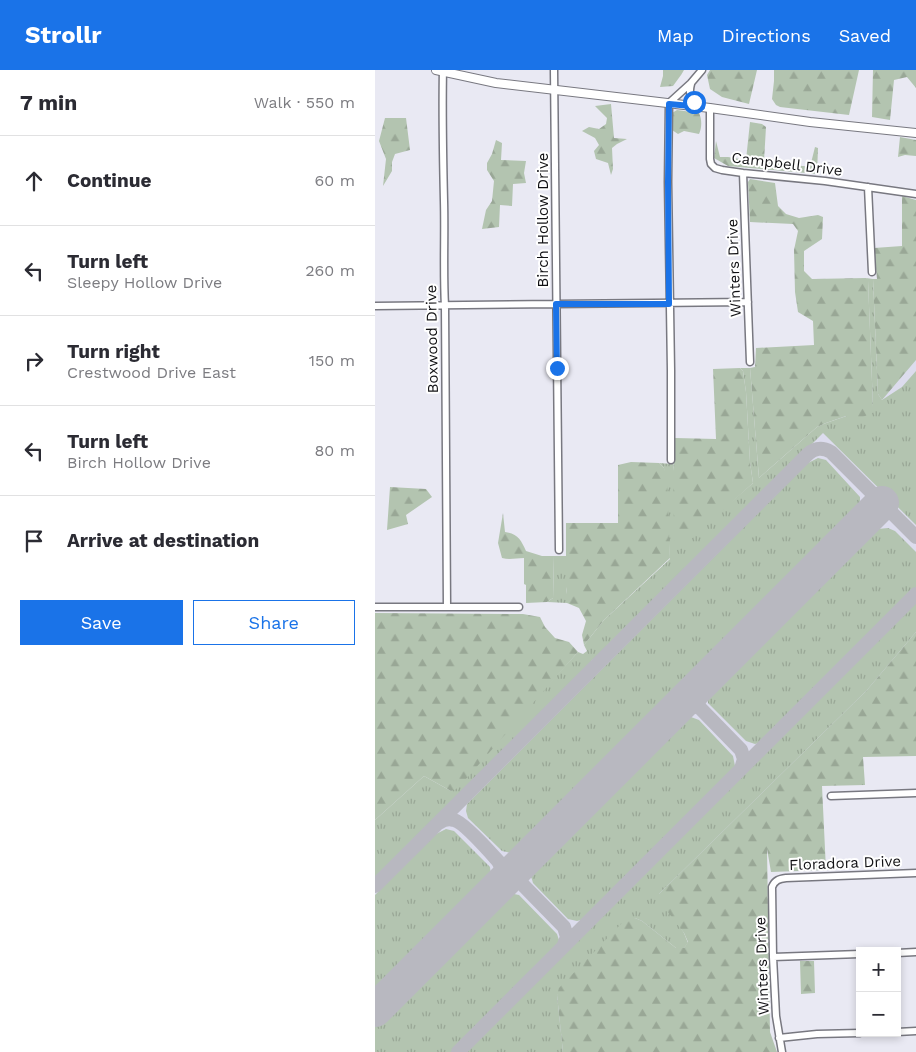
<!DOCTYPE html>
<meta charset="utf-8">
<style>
body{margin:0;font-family:"Work Sans",sans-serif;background:#f7f7f7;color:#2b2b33}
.controls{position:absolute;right:15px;bottom:15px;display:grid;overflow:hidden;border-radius:0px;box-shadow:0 2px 8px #0003}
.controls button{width:45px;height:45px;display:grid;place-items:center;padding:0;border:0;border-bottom:1px solid #e1e1e2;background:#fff;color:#2b2b33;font:25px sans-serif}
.stop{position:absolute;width:15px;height:15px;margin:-11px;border:4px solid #1a73e8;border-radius:50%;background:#fff}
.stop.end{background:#1a73e8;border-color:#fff;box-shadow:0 1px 5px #0008}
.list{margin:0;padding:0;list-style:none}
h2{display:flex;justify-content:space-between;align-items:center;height:65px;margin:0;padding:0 20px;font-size:21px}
h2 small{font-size:16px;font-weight:400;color:#7c7c81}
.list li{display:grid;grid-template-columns:32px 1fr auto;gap:15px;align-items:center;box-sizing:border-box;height:90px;padding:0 20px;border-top:1px solid #e1e1e2}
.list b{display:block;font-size:19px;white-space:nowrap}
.list p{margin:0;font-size:16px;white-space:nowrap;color:#7c7c81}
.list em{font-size:16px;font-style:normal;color:#7c7c81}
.actions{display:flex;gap:10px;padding:15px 20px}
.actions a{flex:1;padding:11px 0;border:1px solid #1a73e8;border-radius:0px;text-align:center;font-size:18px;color:#1a73e8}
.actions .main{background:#1a73e8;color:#fff}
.icon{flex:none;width:28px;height:28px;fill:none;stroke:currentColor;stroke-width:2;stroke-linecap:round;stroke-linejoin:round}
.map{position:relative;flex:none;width:541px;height:982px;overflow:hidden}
header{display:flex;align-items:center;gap:30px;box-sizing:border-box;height:70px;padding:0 25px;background:#1a73e8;color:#fff}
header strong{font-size:24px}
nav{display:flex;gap:28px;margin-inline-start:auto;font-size:18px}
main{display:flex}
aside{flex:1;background:#fff}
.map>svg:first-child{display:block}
.built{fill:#dcdced}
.grass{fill:url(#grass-tufts)}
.forest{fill:url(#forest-firs)}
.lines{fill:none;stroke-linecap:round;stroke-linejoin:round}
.taxiway{stroke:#b8b8c0;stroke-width:14}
.runway{stroke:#b8b8c0;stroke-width:34}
.minor-casing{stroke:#787880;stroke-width:9}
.major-casing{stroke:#787880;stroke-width:10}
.minor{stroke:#fff;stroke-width:6}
.major{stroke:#fff;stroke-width:8}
.route{stroke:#1a73e8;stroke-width:6}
.labels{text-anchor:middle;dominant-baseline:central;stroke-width:4;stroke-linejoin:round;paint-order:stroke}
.street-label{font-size:15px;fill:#101013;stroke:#fff}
</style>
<header>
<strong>Strollr</strong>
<nav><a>Map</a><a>Directions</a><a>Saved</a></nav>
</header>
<main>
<aside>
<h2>7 min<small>Walk · 550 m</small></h2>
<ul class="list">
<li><svg class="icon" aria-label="ahead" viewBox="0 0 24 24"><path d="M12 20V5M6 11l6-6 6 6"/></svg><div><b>Continue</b></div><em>60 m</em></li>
<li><svg class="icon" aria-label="left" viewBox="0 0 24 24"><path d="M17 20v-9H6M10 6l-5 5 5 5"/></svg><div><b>Turn left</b><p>Sleepy Hollow Drive</p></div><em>260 m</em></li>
<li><svg class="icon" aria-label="right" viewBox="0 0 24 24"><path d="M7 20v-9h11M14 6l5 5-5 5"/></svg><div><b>Turn right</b><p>Crestwood Drive East</p></div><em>150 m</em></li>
<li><svg class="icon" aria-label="left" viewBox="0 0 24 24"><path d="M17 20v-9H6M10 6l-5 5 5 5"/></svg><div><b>Turn left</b><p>Birch Hollow Drive</p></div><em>80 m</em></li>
<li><svg class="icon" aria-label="arrive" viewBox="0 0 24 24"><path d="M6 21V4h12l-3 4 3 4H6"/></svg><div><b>Arrive at destination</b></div></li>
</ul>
<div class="actions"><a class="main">Save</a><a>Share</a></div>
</aside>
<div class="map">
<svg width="541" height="982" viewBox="0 0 541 982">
<defs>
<pattern id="grass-tufts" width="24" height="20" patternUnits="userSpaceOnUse" patternTransform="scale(1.25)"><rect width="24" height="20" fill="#b3c4b0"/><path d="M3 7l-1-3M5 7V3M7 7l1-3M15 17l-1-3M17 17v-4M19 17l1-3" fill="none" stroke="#99a796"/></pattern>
<pattern id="forest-firs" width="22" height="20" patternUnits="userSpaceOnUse" patternTransform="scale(1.25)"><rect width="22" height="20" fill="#b3c4b0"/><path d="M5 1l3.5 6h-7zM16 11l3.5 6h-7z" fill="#99a796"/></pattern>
</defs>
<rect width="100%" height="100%" fill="#e9e9f3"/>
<!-- built -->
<path class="built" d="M541,273v304l-351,405h-190v-231l74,-31z"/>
<!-- grass -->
<path class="grass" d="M491,208l7,1 5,115 4,6 20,-13 14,-16v154l-93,-92 -225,225h-3l-4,3 1,4 -217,215v-60l49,-44 27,15 127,-139 5,2 4,-3 -3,-6 20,-25 66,-61 -6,-91 -5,-5 14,1v7l57,32 23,-20 -3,-21 -4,-70 -3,-21 -3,-3h10l9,110 58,-51 9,-4 47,-16 -5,-126z
M443,388l8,2 34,37v9l-5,9 -335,334 -9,4 -9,-2 -34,-33 -2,-7 1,-7 341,-341z
M513,458l7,3 21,21v36l-154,154 -7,2 -9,-3 -38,-38v-6l4,-7 156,-158 10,-3z
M179,486h12v31l1,7v9l-20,-1 6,-4z
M541,532v30l-49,58 -208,204 25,39 4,10 -4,5h-8l-34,-27 -7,-3 -78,77 6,57h-96z
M316,647l8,3 34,36 2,10 -3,6 -147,147 -8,2 -9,-2 -35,-36 -2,-7 3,-8 147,-148z
M71,759l8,2 36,36 1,8 -4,7 -112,112v-99l61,-61z
M139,824l5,1 38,39 2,6 -2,7 -105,105h-77v-25l130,-130z"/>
<!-- forest -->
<path class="forest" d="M288,0h21l-3,5 -8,11 -13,1 3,-11z
M335,0h47l-8,34 -27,-7 -12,-8 -3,-14z
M399,0h85l-10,45 -69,-8 -4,-2 -4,-6 2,-18z
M498,0h43v18l-9,-11 -13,3 -4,40 -18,-3z
M236,34l3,34 13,1 -10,5 -5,4 1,21 -2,6 -3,-12 -12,-4 -2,-8 5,-6 -4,-7 -13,-7 7,-4 10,2 7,-5 1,-6 -12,-12z
M302,40l22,3c3,6 3,15 0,21l-15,-3 -6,3 -6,-4v-17z
M10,48h21l4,32 -15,4 -3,8v9l-9,15 3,-27 -7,-18z
M375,52l12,2 4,3 -2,34 46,6 5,-20 3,1 -1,26 -89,-8 -14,-8 2,-17 4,16h8l18,3z
M525,67l16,3v16l-11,-1 -7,2z
M121,70l6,3 -1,17 25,1 -2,12 2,10 -13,1 -1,22 -12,-1 -1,22 -17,2 4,-19 6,-9 2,-20 -7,-11v-7l5,-9z
M375,109l25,4 3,23 8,8 13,4 19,-3 5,2 -1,22 -18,12v20l8,8 54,-1 2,2 5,127 1,5 -20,9 -8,-5 -20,7 -9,4 -58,51 -9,-110 5,-1 1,-19 58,-3 -1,-24 -15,-9 -3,-20 -1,-42 4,-19 -5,-7 -43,-2 -2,-40z
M527,126l14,4v160l-34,40 -4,-6 -5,-115h4l-3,-31 28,-2z
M365,298l3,3 3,21 4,70 3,21 -74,67 -3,-4 -2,-10 -1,-65 2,-33 41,1 -3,-70z
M256,392l28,1 5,5 3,9 3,81 -66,62 -20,25 -2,-10 4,-14 -7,-13 -12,-5v-9l-1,-7v-64h52v-58z
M15,417l36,2 6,8 -26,18 2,9 -21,6z
M128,443l2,19c13,2 16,8 21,19l16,5h12l-1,42 -6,4 -21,1v-18l-2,-1v-26c-8,0 -14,2 -22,0l-4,-15z
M0,543l148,1 17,3 5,10 10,11 14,4 9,10 -120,136 -7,3 -27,-15 -49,44z
M541,562v124l-53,1 2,28 -43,1 4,84 -55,2 -4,-23 3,183 7,20h-214l-6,-57 2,-7 66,-68 10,-2 7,3 34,27h8l4,-6 -4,-9 -23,-30 -2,-5v-4l208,-204z
M425,891h14l1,32 -14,1z"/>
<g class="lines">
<!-- taxiway -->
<path class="taxiway" d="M326,614c-5,9 -7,16 0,25
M301,638c9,-4 16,-5 25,1l40,41 3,9 -3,10
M64,753c4,-3 9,-5 15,-3 9,2 36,32 44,41 6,9 5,15 1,24
M147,792c-3,9 -5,16 2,24l40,41 3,10 -4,10
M0,816l433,-432c7,-6 14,-7 23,-2l85,85
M83,982l458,-458"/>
<!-- runway -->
<path class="runway" d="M0,940l507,-507"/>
<defs>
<path id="minor" d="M68,0c-1,44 0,88 1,131 1,35 -1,70 1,105l2,301
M179,0l5,480
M316,14c-3,11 0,16 9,22
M335,38v51l1,5 4,4 7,2 21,3 82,8 91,13
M368,103l7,189
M493,117l4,85
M0,236l373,-4
M296,390v-90l-3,-188 1,-79 22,-20 11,-13
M0,537h144
M456,726l85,-3
M522,883l19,-1
M398,887l87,-3
M522,962l19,-1
M404,968l38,-4 43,-1
M407,982l-6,-36 -3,-59 -1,-70c3,-7 7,-8 14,-9l130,-5"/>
<path id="major" d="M61,0l60,13 214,25 100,14 106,11"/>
</defs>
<!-- minor casing -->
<use href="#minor" class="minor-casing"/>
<!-- major casing -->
<use href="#major" class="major-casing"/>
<!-- minor -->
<use href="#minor" class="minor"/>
<!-- major -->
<use href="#major" class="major"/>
</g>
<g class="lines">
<!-- route -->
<path class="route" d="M182,298l-1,-64h113l-1,-122 1,-78 33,3 -8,-5"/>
</g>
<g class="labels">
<!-- street labels -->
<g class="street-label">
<text transform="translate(412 94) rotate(7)">Campbell Drive</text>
<text transform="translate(168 150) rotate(-90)">Birch Hollow Drive</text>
<text transform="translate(359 198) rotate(-92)">Winters Drive</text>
<text transform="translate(57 269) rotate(-91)">Boxwood Drive</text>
<text transform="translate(470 793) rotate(-2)">Floradora Drive</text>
<text transform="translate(387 896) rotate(-92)">Winters Drive</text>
</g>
</g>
</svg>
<div class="controls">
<button>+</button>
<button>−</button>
</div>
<div class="stop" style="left:319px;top:32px"></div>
<div class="stop end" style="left:182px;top:298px"></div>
</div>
</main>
